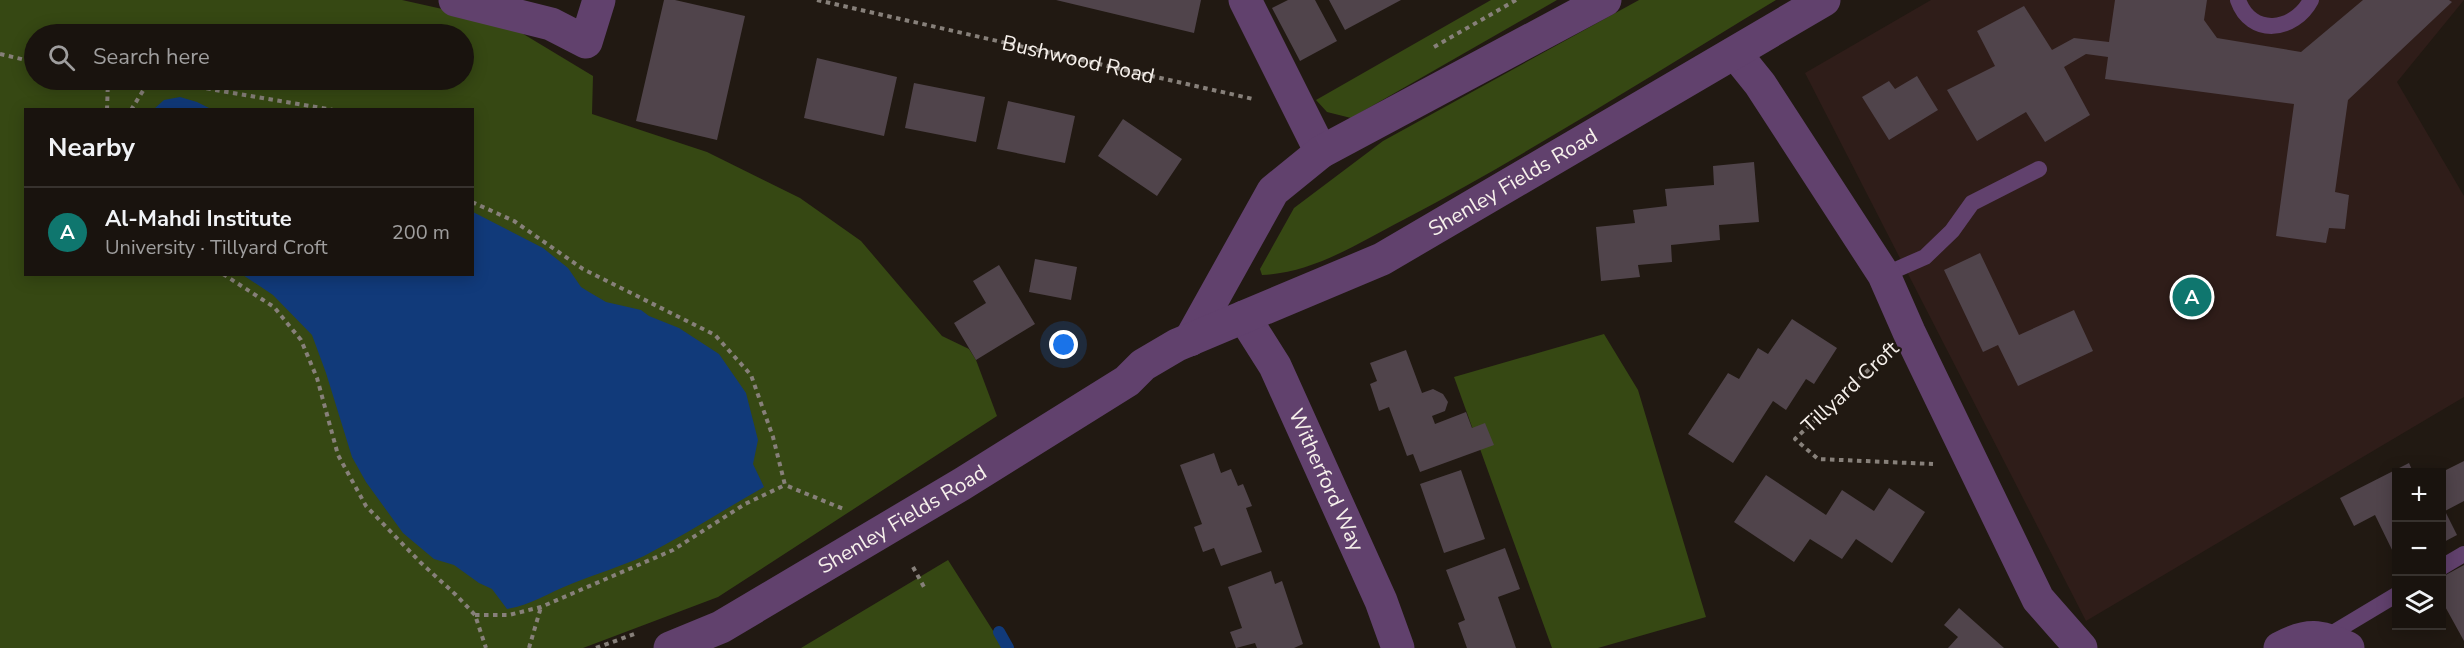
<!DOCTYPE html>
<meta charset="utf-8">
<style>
body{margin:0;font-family:"Nunito Sans",sans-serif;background:#221c17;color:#f1f3f6}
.controls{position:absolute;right:18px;bottom:18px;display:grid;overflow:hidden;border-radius:0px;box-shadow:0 3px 15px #0003}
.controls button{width:54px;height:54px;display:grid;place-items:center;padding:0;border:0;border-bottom:2px solid #37322e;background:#19130e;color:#f1f3f6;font:30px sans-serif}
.you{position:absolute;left:1064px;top:345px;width:21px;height:21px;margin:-15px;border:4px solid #fff;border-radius:50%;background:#1a73e8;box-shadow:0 0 0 9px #1a73e833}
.badge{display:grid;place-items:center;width:39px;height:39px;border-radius:50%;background:#0f766e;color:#fff;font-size:20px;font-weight:700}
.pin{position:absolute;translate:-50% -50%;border:3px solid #fff;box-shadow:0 2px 6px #0006}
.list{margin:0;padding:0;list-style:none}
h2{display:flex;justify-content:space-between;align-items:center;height:78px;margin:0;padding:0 24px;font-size:26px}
h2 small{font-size:20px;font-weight:400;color:#9f9e9e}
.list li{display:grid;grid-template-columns:39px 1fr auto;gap:18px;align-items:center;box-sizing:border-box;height:90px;padding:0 24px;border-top:2px solid #37322e}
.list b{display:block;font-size:22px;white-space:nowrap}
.list p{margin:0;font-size:20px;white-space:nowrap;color:#9f9e9e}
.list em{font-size:20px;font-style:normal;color:#9f9e9e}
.icon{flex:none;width:33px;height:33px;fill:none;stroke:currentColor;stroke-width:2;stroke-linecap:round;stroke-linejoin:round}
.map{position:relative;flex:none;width:2464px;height:648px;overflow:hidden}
.search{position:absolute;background:#19130e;box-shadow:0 3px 15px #0003;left:24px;top:24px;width:450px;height:66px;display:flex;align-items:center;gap:15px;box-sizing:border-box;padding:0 21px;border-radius:33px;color:#9f9e9e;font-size:22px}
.panel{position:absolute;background:#19130e;box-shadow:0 3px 15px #0003;left:24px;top:108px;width:450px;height:168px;border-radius:0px}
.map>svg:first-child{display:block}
.education{fill:#2f1d19}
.green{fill:#364813;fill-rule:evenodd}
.water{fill:#113a7a}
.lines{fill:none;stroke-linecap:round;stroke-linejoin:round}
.stream{stroke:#113a7a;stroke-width:12}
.building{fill:#50444b}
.path{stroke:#87807a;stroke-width:4;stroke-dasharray:4.5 4.5;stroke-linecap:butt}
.service{stroke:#61416d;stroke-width:16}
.minor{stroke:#61416d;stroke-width:33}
.tertiary{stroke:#61416d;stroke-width:33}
.labels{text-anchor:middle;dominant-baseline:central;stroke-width:4.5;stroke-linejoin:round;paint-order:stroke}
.street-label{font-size:21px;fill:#f6f0eb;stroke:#211912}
</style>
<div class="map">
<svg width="2464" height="648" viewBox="0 0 2464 648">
<rect width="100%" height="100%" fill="#211912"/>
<!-- education -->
<path class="education" d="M1931,0h533l-67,82 67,114v201l-378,224 -281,-548z"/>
<!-- green -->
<path class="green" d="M0,0h402l103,23 88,53 -1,38 115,38 93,46 61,43 81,95 27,13 7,11 21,56 -279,181 -135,51h-583zM34,34h430v46h-430zM26,110h446v164h-446z
M1491,0h66l-206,118 -24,-6 -11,-12z
M1639,0h137c-123,74 -244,152 -371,219 -45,23 -91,54 -143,56l-2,-6 34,-61 89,-67z
M1604,334l34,56 68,227 -108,31h-46l-98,-271z
M948,560l56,88h-203z"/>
<!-- water -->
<path class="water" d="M180,97l17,5 14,7h-57l10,-9z
M473,212l70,36 25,20 13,19 8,5 17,10 35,8 8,6 30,12 40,26 27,39 12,47 -5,24 11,23c-41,23 -79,48 -120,69 -24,11 -49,18 -73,28 -23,9 -40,21 -64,25l-15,-20 -13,-6 -25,-18 -20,-6 -31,-26 -37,-51 -14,-25 -26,-84 -14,-38 -39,-40 -30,-20 229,-1z"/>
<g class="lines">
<!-- stream -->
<path class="stream" d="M999,632l9,16"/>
</g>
<!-- building -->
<path class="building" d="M664,0h11l70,16 -28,124 -81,-19z
M1056,0h145l-7,33z
M1288,0h27l22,41 -37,20 -28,-53z
M1329,0h72l-56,30z
M2115,0h92l-3,20 13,18 84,14 62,-52h86l3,2 -104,98 -13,92 14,3 -4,34 -16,-1 -3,15 -50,-7 18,-132 -189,-25 3,-22 -22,-3 -22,13 26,48 -45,27 -19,-30 -49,29 -30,-51 48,-24 -18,-35 47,-25 28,44 22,-12 35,4z
M817,58l80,19 -13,59 -80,-18z
M1917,76l21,34 -49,30 -27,-43 27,-16 6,8z
M914,83l71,14 -9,45 -71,-14z
M1008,101l67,15 -10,47 -68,-14z
M1123,119l59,40 -25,37 -59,-40z
M1754,162l5,60 -40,3 1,15 -49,5 1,17 -34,3 2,12 -39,4 -5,-54 39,-4 -2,-13 34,-4 -2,-17 49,-4 -1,-19z
M1980,253l39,82 55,-25 19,41 -75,35 -20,-41 -15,7 -39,-82z
M1035,259l42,8 -6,33 -42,-8z
M999,265l36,59 -59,36 -22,-37 32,-20 -13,-22z
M1792,319l45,29 -23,36 -8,-5 -20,31 -13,-9 -40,62 -45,-29 40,-61 11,6 19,-31 10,6z
M1406,350l16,43 11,-4 10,5 5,8 -3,9 -13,5 3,8 31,-12 6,16 13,-5 9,22 -74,27 -7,-18 -6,2 -18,-49 -10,4 -9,-27 7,-3 -7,-18z
M1214,453l7,20 10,-4 7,17 5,-2 9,22 -6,2 16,44 -41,14 -7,-18 -11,4 -9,-25 8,-3 -22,-59z
M2464,461v40l-19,10 12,24 -15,8v-71z
M2409,463l4,9h-17v86l-21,-43 -21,11 -14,-28z
M1461,470l24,69 -41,14 -24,-69z
M1766,475l60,40 16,-25 32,21 15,-23 36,24 -33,51 -36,-24 -14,20 -32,-20 -16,23 -60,-40z
M1505,548l15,41 -22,8 18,51h-49l-9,-25 7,-3 -19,-50z
M2464,565v76l-22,-40v-24z
M1271,571l4,13 7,-3 21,63 -9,4h-37l-2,-5 -19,5 -6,-16 12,-4 -14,-41z
M1959,608l45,40h-56l10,-11 -14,-12z"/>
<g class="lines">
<!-- path -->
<g class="path">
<path id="s1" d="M817,0l436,99"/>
<path d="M1434,47l82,-47"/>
<path d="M0,54l34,8"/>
<path d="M108,80l38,6"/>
<path d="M107,110l1,-30"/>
<path d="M131,110l15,-24 17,-5 170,29"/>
<path d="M472,202l42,19 69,48 132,66 36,40 22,62 12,48 61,25"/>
<path d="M223,274l51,33 27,33 16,38 21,77 28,51 54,56 36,33 19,20 11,33"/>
<path d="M1882,357l-87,82 23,20 115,5"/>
<path d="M913,567l11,20"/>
<path d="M475,615h34l32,-8 132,-57 72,-46 40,-19"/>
<path d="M529,648l12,-41"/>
<path d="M596,648l41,-15"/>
</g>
<!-- service -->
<path class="service" d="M2238,0c13,37 56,32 73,0
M1884,275l41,-18 27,-26 20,-28 67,-34
M2442,567l22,-13
M2326,637l70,-42"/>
<!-- minor -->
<g class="minor">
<path d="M455,0l96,24 35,18 13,-42"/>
<path d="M1245,0l76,152"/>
<path d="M1735,53l25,31 124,191 25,57 129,267 43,49"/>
<path id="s2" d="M1244,317l31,49 106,235 17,47"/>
<path d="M1190,340l83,-149 48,-39 284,-152"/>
<path d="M2280,648c28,-15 40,-13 68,0"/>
</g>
<!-- tertiary -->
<path class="tertiary" id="s3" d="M670,648l51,-21 241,-143 165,-103 16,-16 34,-20 205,-86 442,-259"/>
</g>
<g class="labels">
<!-- street labels -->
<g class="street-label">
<text stroke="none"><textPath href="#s1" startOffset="268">Bushwood Road</textPath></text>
<text stroke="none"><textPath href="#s3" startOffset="966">Shenley Fields Road</textPath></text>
<text transform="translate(1850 387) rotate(-43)">Tillyard Croft</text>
<text stroke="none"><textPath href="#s2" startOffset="183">Witherford Way</textPath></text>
<text stroke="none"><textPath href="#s3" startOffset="266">Shenley Fields Road</textPath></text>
</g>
</g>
</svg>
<div class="controls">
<button>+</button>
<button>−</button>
<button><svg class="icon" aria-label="layers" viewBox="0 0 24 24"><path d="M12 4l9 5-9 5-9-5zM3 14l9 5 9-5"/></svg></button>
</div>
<div class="you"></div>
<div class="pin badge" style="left:2192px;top:297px">A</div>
<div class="search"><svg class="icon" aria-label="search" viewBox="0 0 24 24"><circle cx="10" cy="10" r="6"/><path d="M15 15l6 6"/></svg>Search here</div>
<section class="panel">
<h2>Nearby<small></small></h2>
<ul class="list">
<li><span class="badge">A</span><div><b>Al-Mahdi Institute</b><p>University · Tillyard Croft</p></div><em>200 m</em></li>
</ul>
</section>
</div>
